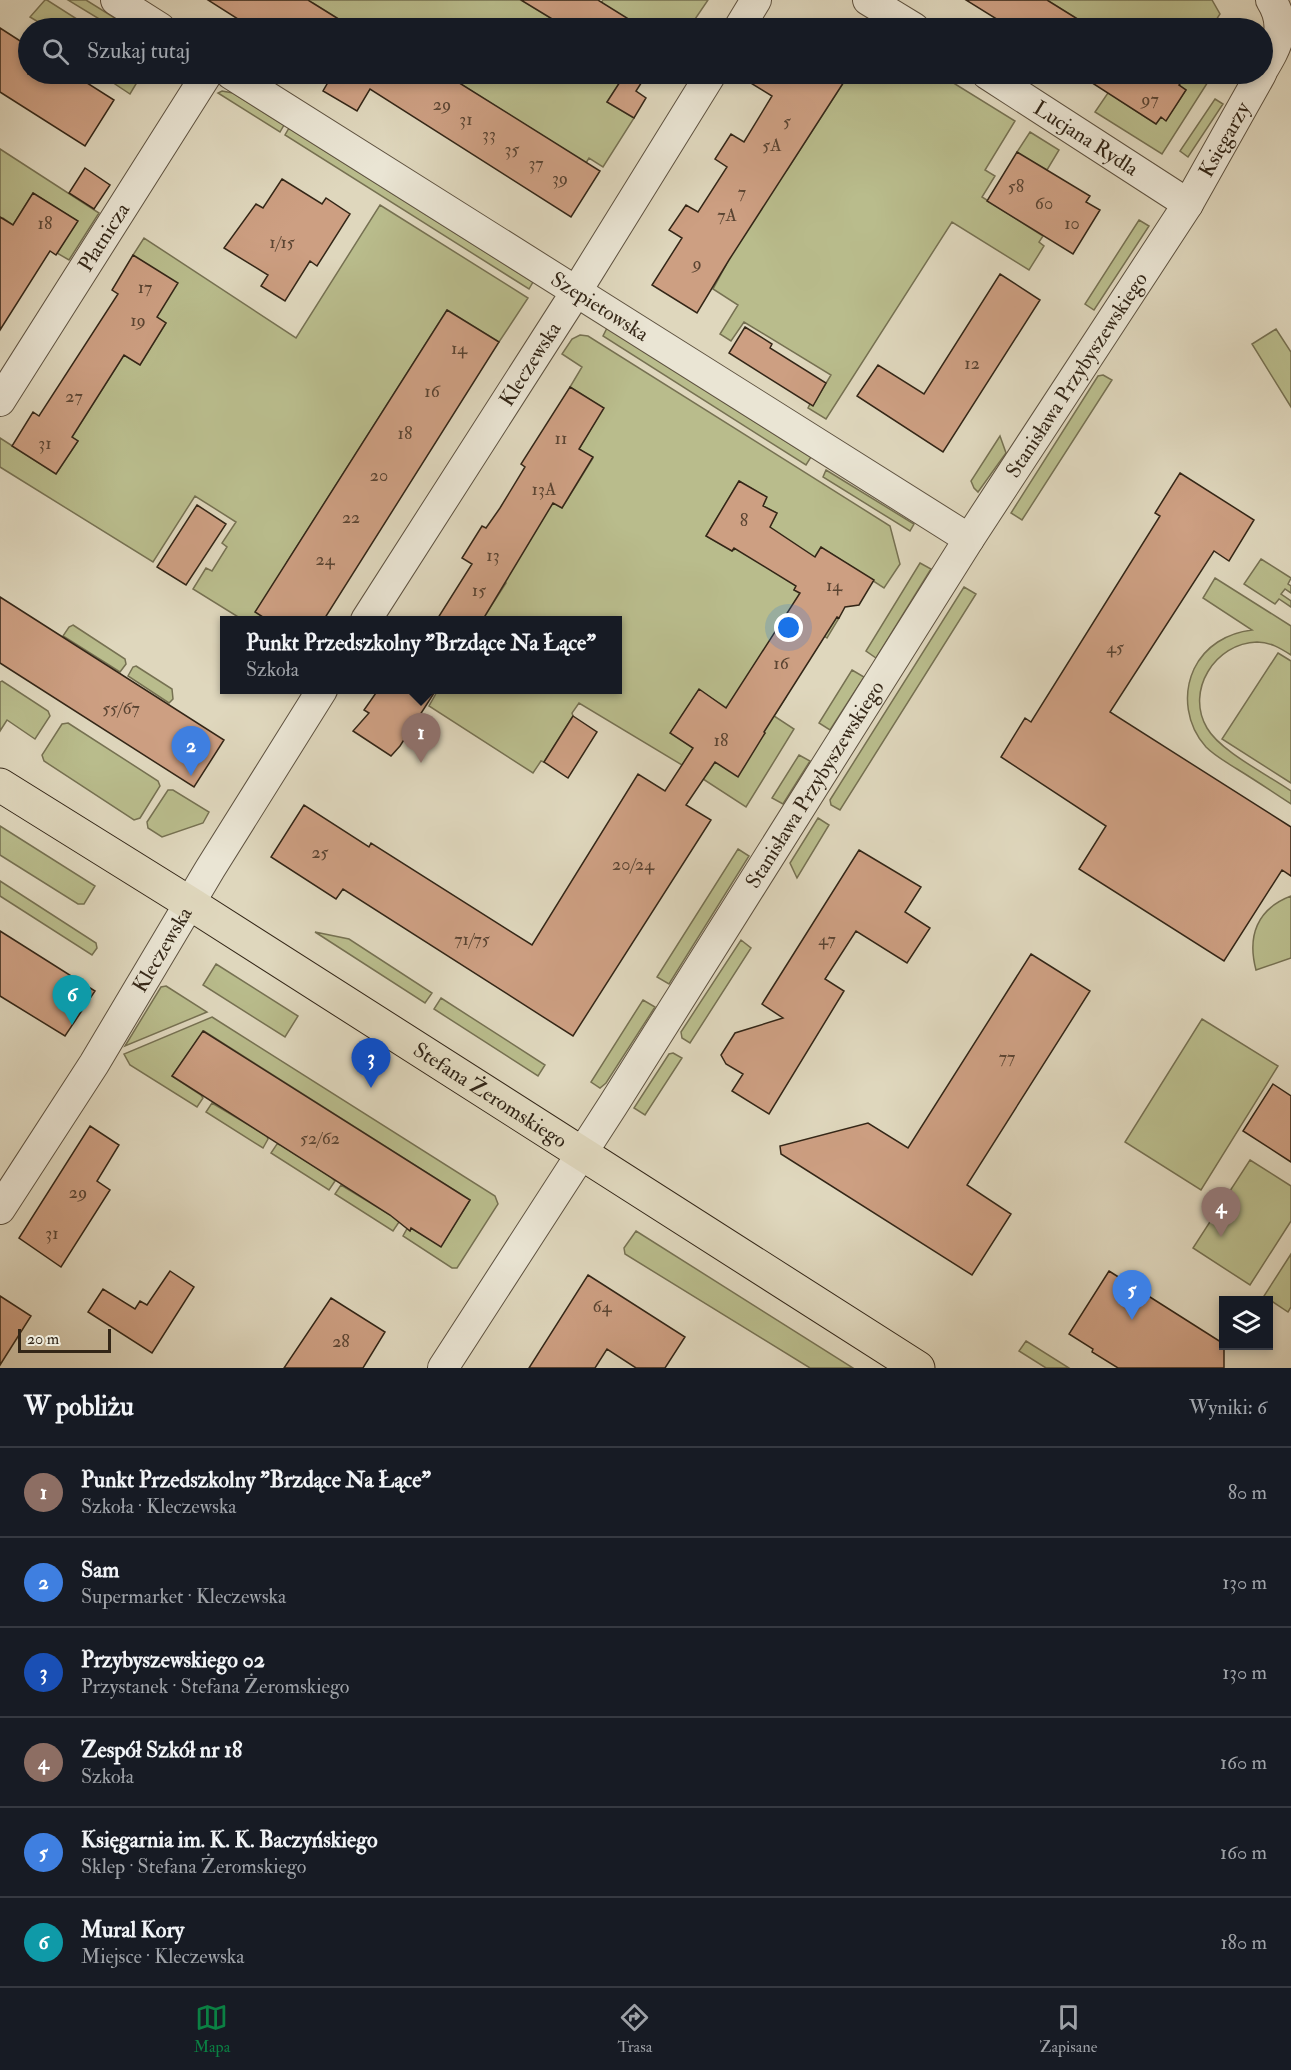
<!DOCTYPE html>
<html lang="pl">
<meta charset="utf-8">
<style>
body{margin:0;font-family:"IM FELL Double Pica",serif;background:#20242c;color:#f1f3f6}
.controls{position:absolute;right:18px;bottom:18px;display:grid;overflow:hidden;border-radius:0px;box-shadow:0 3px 9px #0003}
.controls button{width:54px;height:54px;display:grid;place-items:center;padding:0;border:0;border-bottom:2px solid #363941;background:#171b24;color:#f1f3f6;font:30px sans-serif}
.scale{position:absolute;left:18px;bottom:15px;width:93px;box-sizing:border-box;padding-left:6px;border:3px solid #332617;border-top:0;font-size:16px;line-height:21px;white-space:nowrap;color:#332617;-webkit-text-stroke:4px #eae5d4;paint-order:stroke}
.you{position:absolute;left:789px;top:628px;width:21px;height:21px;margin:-15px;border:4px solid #fff;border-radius:50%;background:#1a73e8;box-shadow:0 0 0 9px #1a73e833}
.badge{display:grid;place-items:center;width:39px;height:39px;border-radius:50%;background:#0b8043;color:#fff;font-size:20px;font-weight:700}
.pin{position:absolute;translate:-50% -50px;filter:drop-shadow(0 2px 3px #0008)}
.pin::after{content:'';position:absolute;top:32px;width:21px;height:18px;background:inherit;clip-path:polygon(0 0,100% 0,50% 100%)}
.popup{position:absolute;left:220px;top:616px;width:402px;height:78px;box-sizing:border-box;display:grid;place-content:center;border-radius:0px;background:#171b24;filter:drop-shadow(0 2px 4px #0005);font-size:20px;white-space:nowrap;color:#9ea1a6}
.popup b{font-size:22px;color:#f1f3f6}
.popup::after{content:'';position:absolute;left:50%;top:100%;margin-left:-12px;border:12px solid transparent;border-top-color:#171b24}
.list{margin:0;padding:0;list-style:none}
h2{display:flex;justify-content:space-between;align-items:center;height:78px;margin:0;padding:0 24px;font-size:26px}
h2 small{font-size:20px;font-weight:400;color:#9ea1a6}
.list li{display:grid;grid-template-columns:39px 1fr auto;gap:18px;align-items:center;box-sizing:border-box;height:90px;padding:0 24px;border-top:2px solid #363941}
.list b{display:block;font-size:22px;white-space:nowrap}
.list p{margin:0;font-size:20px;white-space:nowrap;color:#9ea1a6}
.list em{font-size:20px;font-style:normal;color:#9ea1a6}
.icon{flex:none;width:33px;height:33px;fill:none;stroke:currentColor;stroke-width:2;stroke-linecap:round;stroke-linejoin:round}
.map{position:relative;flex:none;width:1291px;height:1368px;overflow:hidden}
.search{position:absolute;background:#171b24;box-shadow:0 3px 9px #0003;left:18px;right:18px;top:18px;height:66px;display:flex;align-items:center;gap:15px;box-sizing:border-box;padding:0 21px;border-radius:33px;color:#9ea1a6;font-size:22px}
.sheet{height:618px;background:#171b24}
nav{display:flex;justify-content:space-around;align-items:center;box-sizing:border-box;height:84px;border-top:2px solid #363941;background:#171b24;font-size:16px;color:#9ea1a6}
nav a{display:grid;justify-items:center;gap:3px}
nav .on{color:#0b8043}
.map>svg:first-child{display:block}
.green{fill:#b9bc8c;stroke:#767152;stroke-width:1.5;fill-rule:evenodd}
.building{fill:#cd9f82;stroke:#332617;stroke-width:1.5}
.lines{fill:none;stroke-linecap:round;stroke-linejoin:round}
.minor-casing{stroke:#5e5240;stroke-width:32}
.major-casing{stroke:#332617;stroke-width:35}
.minor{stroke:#eae5d4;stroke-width:30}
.major{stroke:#dfd7bd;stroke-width:33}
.labels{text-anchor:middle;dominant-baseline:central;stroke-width:4.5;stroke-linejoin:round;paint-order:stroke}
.number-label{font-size:18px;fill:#5a4432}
.street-label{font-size:21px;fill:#332617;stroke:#eae5d4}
</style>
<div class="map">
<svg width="1291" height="1368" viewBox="0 0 1291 1368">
<rect width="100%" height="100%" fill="#dfd7bd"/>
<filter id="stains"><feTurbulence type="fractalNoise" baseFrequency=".00333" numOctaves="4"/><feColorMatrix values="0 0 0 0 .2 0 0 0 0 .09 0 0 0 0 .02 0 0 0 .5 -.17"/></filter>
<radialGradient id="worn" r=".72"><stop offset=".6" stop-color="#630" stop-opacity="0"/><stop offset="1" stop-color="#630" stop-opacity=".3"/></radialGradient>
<!-- green -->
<path class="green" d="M45,0h2l44,28h-43l-18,-11z
M68,0h18l45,28h-17z
M281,0h240l46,28h-214l-40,-25 -17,25h-10l-16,-10z
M603,0h105l-19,28h-46l-44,-22z
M1047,0h165l8,14 -9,14h-119z
M100,74h42l-12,20z
M445,74h170l-1,3 6,5 -13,20 27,16 -31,49 -14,-9 -3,5z
M849,74h90l76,47 -30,49 10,6 -13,21 61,39 -4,6 5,4 -15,24 -77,-48 -126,197 -18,-11 2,-4 3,1 18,-30 -87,-53 -13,19 -11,-7 18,-29 -25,-16 13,-24 -12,-41 73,-54z
M1173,74h40l-51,80 -67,-42 15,-22 9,10 37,24 5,-7 5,3 20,-30 -7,-5 4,-5z
M222,91l11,2 51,32 -4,7 -62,-39z
M1215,99l8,5 -35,53 -8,-6z
M289,128l244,154 -4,7 -244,-154z
M1030,132l29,18 -12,20 -29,-16 -1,-2z
M0,149l99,64 -30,47 -12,-7 20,-32 -44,-28 -20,32 -10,-7 -3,4z
M380,205l148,93 -29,44 -52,-32 -160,252 -18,58h-26l-50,-31 13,-21 6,3 15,-24 -5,-4 14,-21 -41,-26 -42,66 -153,-95v-29l56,36 22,-33 -6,-4 52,-82 16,10 26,-42 -9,-6 -24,-62 11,-17 152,100z
M1139,220l10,6 -55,84 -9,-6z
M607,328l204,129 -5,8 -203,-129z
M1276,329l15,23v55l-39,-63z
M580,335l8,1 302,190 10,38 -16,24 -63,-41 -27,43 45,28 -12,20 -3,-2 -11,18 -37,-23 10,66 -12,19 20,13 -48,78 -43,-28 12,-17 50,-29 -66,-43 -28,43 22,15 -11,17 -103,-62 -7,10 1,3 -29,46 -3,-1 -8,12 -104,-67 9,-16h180v-70h-136l24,-37 -2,-1 38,-86 20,12 31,-50 -14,-9 24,-41 -33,-21 12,-20 -20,-13 10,-15zM739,481l27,16 -3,9 14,7 -7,14 -38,24 -26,-15z
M1103,375l9,5 -90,140 -11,-7 87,-137z
M1000,436l6,17 -28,39 -4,-4 -3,-7z
M826,470l88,54 -4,7 -87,-54z
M1261,559l30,19 -3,6 3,2v7l-6,-4 -4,5 10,7v6l-12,-8 -4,5 -31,-20z
M920,563l11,6 -55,89 -10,-7z
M1215,578l76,48v29c-11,-7 -21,-13 -34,-13 -42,1 -72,49 -50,86 13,23 61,47 84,63v13c-18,-12 -36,-24 -54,-35 -11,-7 -22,-13 -31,-22 -19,-21 -24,-52 -12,-78 11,-23 33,-36 58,-39l-49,-32z
M964,587l12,7 -136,216 -9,-5 -1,-5z
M73,625l52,34 1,5 -6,8 -57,-36 6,-9z
M1278,653l13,8v122l-69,-44z
M136,666l36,23 1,10 -4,4 -41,-27 5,-9z
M852,670l12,7 -34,53 -11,-7z
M2,681l46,30 2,5 -15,23 -28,-19 -7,11v-49z
M68,723l90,58 2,5 -20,32 -6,2 -90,-59 -2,-6 20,-31z
M799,755l11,6 -27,43 -11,-6z
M168,790h5l36,22 -6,11 -41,14 -14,-9 -1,-6z
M818,818l11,7 -32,53 -7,-15z
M0,826l95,60 -11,18h-6l-78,-49z
M738,849l11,7 -80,128 -12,-7z
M0,881l96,62 1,5 -5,7 -92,-59z
M1291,896v62l-35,12c-9,-34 1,-61 35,-74z
M315,932l34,7 83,54 -7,10z
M741,940l10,8 -61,95 -8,-5 -1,-6z
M216,964l82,52 -13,21 -82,-52z
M166,986l41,26 -82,34 36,-59z
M441,998l104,67 -7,11 -104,-67z
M643,1000l12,7 -49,76 -6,5 -9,-6z
M212,1017l283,179 3,8 -41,64h-5l-49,-32 5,-9 3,1 30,18 29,-46 -266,-169 -32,45 29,19 2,3 -6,9 -67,-42 -6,-11z
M1202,1019l76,47 -77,124 -76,-48z
M673,1053l9,5 -37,57 -11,-7 35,-54z
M212,1103l55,33 1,3 -5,9 -57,-36z
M277,1144l4,1 50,32 4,4 -6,9 -58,-37z
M1250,1160l41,26v35l-41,64 -57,-37z
M341,1185l56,34 2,3 -6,9 -58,-37z
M636,1231l217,137h-43l-185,-114 -1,-6z
M1291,1254v53l-3,5 -24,-16z
M1026,1341l43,27h-23l-27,-17z"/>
<!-- building -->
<path class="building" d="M208,0h100l45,28h-101z
M521,0h77l45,28h-76z
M966,0h81l45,28h-81z
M0,28l28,18v28h45l41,26 -29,46 -85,-54z
M325,74h120l155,97 -29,46 -201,-128 -13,22 -34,-20 8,-14z
M615,74h32l-11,17 10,7 -12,20 -27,-16 13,-20 -7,-5z
M736,74h113l-120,186 -32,53 -45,-28 30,-47 -13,-8 17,-25 12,7 29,-45 -12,-8 16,-25 13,8 28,-46z
M1082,74h105l-8,11 7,5 -20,31 -5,-4 -5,7 -70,-45 1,-2z
M1017,152l73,44 -4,6 14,8 -27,44 -86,-53z
M85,168l25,17 -16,24 -25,-16z
M282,179l40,25 4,-6 24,16 -33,52 -7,-5 -25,40 -24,-15 7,-11 -44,-27 32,-44 7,4z
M33,193l45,28 -22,34 -6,-4 -50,79v-113l13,8z
M133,255l45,28 -21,34 9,6 -26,42 -16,-10 -52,82 6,4 -22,33 -44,-28 21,-34 6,4 79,-122 -6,-4z
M1000,274l40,26 -97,152 -86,-56 21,-31 46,29z
M447,310l52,32 -176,279h-54l-14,-9z
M745,327l27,17 -2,4 56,35 -13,23 -84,-53z
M570,387l34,21 -25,41 14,8 -31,51 -9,-5 -71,118h-46l36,-57 -10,-6 20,-32 4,2 14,-20 25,-41 -4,-3z
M1180,473l74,47 -25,41 -15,-10 -104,161 181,115v49l-9,-6 -58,91 -145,-92 27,-43 -105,-69 24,-39 6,4 129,-206 -5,-3z
M739,481l28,16 -4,9 14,7 -7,14 45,30 6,-10 53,33 -15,25 -14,2 -6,11 -2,-1 -73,115 1,1 -27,44 -23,-15 -29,43 25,15 -138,216 -230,-147 -7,10 -65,-42 33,-52 65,42 2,-4 161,102 106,-171 27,17 28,-43 -23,-15 29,-44 27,19 74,-115 -6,-3 2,-4 -62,-38 -2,3 -26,-15z
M197,505l29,19 -40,61 -29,-18z
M0,597l224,143 -30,47 -194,-124z
M378,690h58l-36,56 -9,10 -38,-25 16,-18 -5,-3z
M573,716l24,16 -29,46 -24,-16z
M859,850l62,37 -16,25 25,16 -23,35 -51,-32 -31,48 19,12 -75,123 -37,-23 11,-17 -17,-10 -5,-9 14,-22 48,-15 -21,-14z
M0,931l95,60 -30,45 -65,-40z
M1031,954l59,37 -123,194 44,29 -39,61 -191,-121 -1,-8 88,-23 40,25z
M203,1031l267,169 -29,47 -30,-19 -1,3 -20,-16 -218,-139z
M1273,1084l18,12v66l-48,-31z
M90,1126l29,19 -22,36 13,9 -49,77 -42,-29z
M170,1271l24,16 -42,66 -64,-41 15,-23 32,20 5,-8 7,4z
M1109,1271l115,73v24h-106l-26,-16 1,-3 -24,-15z
M588,1275l97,62 -20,31h-29l-29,-19 -12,19h-66z
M0,1296l31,20 -31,49z
M331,1298l54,34 -22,36h-79z"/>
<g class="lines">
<defs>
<g id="minor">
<path d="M116,0l44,28"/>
<path d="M868,0l46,28"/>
<path d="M739,28l17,-28"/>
<path d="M1262,71c15,-25 26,-44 9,-71"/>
<path id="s1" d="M231,74l738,465"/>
<path id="s2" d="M987,74l201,130"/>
<path id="s3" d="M0,401l207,-327"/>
<path id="s4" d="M366,620l210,-328 135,-218"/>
<path id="s5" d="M0,1209l94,-145 116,-195 112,-179"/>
<path id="s6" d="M443,1368l170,-263 356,-566 219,-335 73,-130"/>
</g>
<g id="major">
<path id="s7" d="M0,785l191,119 727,464"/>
</g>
</defs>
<!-- minor casing -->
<use href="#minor" class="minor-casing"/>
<!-- major casing -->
<use href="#major" class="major-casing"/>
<!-- minor -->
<use href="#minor" class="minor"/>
<!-- major -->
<use href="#major" class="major"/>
</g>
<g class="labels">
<!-- number labels -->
<g class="number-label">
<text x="1150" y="99">97</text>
<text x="442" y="104">29</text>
<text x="466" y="119">31</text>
<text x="787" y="121">5</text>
<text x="489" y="134">33</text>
<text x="772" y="145">5A</text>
<text x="512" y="149">35</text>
<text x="536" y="163">37</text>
<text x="560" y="178">39</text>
<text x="1016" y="186">58</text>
<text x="742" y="192">7</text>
<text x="1044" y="203">60</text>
<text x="727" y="215">7A</text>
<text x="45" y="223">18</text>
<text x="1072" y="223">10</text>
<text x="282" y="242">1/15</text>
<text x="697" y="263">9</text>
<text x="145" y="287">17</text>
<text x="138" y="320">19</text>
<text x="459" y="348">14</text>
<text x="972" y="363">12</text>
<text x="432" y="391">16</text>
<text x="74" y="396">27</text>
<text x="405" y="433">18</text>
<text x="561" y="438">11</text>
<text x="45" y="443">31</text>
<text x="379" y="475">20</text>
<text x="544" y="489">13A</text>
<text x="351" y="517">22</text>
<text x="744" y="520">8</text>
<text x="493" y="555">13</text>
<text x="325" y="559">24</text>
<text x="834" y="585">14</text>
<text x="479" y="590">15</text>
<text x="1115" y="647">45</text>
<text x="781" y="663">16</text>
<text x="121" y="708">55/67</text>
<text x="721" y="740">18</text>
<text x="320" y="852">25</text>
<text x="633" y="864">20/24</text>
<text x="472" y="939">71/75</text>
<text x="827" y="939">47</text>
<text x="1007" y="1057">77</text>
<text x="320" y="1138">52/62</text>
<text x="78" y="1192">29</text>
<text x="52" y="1233">31</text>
<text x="602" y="1306">64</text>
<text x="341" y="1341">28</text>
</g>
<!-- street labels -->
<g class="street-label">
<text stroke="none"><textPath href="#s2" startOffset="118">Lucjana Rydla</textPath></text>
<text stroke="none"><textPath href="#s6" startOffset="1456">Księgarzy</textPath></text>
<text stroke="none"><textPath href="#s3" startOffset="194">Płatnicza</textPath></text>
<text stroke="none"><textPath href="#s1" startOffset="436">Szepietowska</textPath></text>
<text stroke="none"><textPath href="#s4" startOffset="304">Kleczewska</textPath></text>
<text stroke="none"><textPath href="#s6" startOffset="1178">Stanisława Przybyszewskiego</textPath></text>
<text stroke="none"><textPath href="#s6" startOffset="692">Stanisława Przybyszewskiego</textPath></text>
<text stroke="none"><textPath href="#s5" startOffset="306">Kleczewska</textPath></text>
<text stroke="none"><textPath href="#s7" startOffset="580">Stefana Żeromskiego</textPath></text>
</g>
</g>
<rect width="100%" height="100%" filter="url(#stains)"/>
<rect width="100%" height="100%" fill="url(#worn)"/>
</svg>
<div class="controls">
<button><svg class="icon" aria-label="layers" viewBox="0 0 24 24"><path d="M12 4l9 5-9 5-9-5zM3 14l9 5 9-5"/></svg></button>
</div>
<div class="scale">20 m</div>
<div class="you"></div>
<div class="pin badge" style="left:421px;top:763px;background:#8d6e63">1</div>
<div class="popup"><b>Punkt Przedszkolny &quot;Brzdące Na Łące&quot;</b>Szkoła</div>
<div class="pin badge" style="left:191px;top:776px;background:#3f7fe0">2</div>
<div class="pin badge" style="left:371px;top:1088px;background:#1a4fb4">3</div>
<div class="pin badge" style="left:1221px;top:1237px;background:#8d6e63">4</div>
<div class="pin badge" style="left:1132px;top:1320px;background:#3f7fe0">5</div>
<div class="pin badge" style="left:72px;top:1025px;background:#0f9aa8">6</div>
<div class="search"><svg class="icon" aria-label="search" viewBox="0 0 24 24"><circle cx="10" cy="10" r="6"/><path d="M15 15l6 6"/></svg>Szukaj tutaj</div>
</div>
<section class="sheet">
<h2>W pobliżu<small>Wyniki: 6</small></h2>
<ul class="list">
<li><span class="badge" style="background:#8d6e63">1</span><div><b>Punkt Przedszkolny &quot;Brzdące Na Łące&quot;</b><p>Szkoła · Kleczewska</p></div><em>80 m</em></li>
<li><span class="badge" style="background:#3f7fe0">2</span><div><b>Sam</b><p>Supermarket · Kleczewska</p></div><em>130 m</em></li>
<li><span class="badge" style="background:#1a4fb4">3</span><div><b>Przybyszewskiego 02</b><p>Przystanek · Stefana Żeromskiego</p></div><em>130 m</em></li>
<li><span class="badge" style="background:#8d6e63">4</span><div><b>Zespół Szkół nr 18</b><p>Szkoła</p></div><em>160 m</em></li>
<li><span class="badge" style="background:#3f7fe0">5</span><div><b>Księgarnia im. K. K. Baczyńskiego</b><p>Sklep · Stefana Żeromskiego</p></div><em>160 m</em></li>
<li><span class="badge" style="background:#0f9aa8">6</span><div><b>Mural Kory</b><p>Miejsce · Kleczewska</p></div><em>180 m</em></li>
</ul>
</section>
<nav>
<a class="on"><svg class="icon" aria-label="map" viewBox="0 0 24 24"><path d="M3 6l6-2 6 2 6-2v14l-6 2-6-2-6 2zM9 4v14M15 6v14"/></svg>Mapa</a>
<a><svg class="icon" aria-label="directions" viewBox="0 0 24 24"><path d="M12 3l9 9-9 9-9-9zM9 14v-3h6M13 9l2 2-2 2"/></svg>Trasa</a>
<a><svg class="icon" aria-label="saved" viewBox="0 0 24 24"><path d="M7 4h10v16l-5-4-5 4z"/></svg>Zapisane</a>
</nav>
